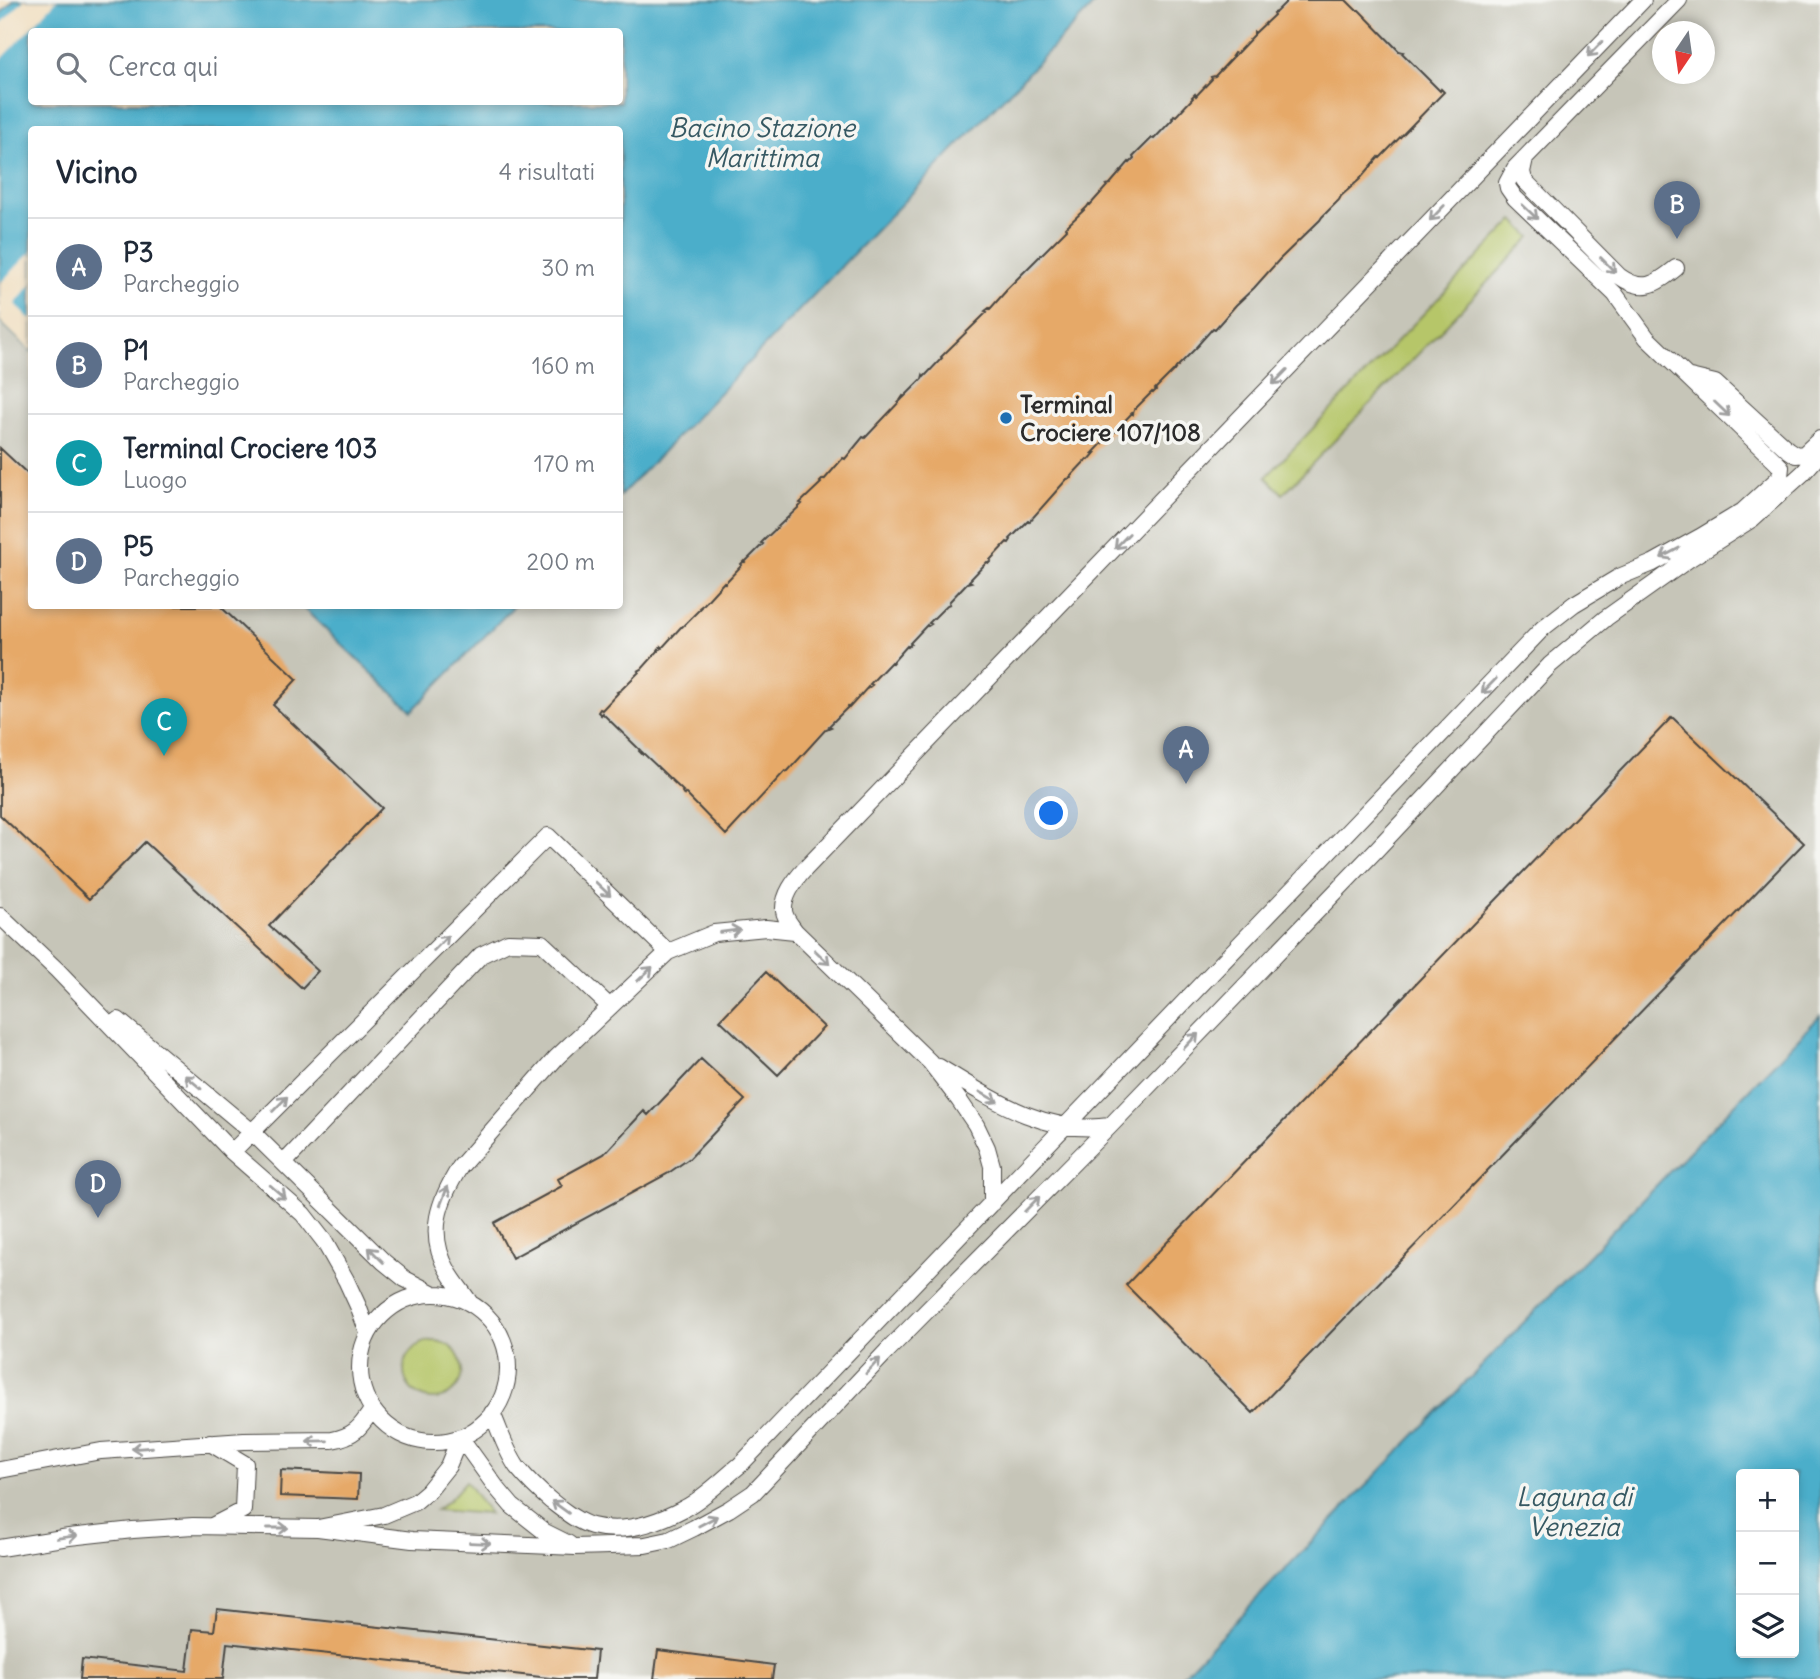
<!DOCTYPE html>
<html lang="it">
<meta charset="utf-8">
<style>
body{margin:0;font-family:Delius,sans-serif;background:#f6f6f7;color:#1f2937}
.controls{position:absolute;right:21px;bottom:21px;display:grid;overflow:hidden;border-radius:7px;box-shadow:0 4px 10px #0003}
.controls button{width:63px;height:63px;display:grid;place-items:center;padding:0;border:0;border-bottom:2px solid #e0e1e3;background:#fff;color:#1f2937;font:35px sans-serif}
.compass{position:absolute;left:1652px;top:21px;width:63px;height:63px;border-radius:50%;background:#fff;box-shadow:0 4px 10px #0003;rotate:193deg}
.you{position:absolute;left:1052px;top:814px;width:24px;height:24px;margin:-18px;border:5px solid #fff;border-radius:50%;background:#1a73e8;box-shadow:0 0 0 10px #1a73e833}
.badge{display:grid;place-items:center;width:46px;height:46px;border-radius:50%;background:#1f6fb2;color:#fff;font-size:23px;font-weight:700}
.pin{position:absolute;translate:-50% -58px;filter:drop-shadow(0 2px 4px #0008)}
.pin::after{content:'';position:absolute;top:37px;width:24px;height:21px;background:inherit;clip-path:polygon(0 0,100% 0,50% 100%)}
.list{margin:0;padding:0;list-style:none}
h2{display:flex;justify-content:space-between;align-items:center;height:91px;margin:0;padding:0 28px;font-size:30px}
h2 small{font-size:23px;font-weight:400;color:#747a83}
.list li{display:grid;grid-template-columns:46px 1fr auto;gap:21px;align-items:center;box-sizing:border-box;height:98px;padding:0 28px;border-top:2px solid #e0e1e3}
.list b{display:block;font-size:26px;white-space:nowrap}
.list p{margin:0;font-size:23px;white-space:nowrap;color:#747a83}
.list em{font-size:23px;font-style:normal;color:#747a83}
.icon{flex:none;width:38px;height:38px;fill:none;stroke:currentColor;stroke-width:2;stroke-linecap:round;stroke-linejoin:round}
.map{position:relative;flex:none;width:1820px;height:1679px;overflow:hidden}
.search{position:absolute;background:#fff;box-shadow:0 4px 10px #0003;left:28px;top:28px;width:595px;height:77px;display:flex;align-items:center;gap:18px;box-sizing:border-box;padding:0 24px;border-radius:7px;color:#747a83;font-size:26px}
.panel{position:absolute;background:#fff;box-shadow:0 4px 10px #0003;left:28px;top:126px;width:595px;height:483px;border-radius:7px}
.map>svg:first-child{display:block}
.industrial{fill:#c6c5b8;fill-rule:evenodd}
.green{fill:#b6c669;stroke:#70784a;stroke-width:2}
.water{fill:#4baeca;stroke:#3b6c7a;stroke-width:2;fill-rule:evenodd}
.pier{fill:#f1dfc1}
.building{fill:#e6a968}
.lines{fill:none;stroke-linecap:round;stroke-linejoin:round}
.service-casing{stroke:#494642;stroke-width:18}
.service{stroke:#fff;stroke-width:16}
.oneway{stroke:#a0a0a0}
.poi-dot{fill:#1f6fb2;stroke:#f6f6f2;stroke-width:2.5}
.labels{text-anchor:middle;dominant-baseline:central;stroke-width:7;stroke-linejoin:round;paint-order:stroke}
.poi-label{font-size:24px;font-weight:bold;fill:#2b2b2b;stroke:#f6f6f2;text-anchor:start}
.water-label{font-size:26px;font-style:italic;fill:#365963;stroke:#f6f6f2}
</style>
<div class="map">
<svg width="1820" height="1679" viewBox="0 0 1820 1679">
<rect width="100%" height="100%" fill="#f6f6f2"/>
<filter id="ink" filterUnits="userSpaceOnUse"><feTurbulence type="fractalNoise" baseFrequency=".0143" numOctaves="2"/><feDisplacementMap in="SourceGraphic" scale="14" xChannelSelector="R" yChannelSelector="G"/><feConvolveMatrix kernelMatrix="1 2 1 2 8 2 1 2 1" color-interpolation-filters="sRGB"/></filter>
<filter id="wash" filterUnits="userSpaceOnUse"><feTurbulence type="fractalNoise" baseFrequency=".00686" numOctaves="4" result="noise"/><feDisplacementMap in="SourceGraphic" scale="28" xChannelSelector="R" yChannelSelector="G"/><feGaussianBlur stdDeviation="1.57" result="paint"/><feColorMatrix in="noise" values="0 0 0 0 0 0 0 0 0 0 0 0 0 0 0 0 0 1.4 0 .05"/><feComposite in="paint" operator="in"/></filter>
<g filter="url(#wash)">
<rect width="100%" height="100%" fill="#f1dfc1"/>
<!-- industrial -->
<path class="industrial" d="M1098,0h722v1016l-641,663h-1179v-1358l31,30 1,255h269l112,105 101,-105h106v-110zM1662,32h42v42h-42z"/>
<!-- green -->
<path class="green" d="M1514,220l17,17 -248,257 -17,-17z
M404 1370a29 29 0 1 1 58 0a29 29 0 1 1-58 0Z
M466,1481l23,33 -53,-4 14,-11z"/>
<!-- water -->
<path class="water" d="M14,0h1084l-478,496v-366h-588l-1,221 -31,-30v-307zM32,32h588v70h-588z
M301,606h213l-102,105z
M1820,1016v663h-641zM1794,1474v179h-53v-179z"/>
<!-- pier -->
<path class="pier" d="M24,0h33l-57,61v-36z
M31,252v33l-16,19 16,16v31l-31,-30v-38z"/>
<g id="blocks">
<!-- building -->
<path class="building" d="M1288,0h58l10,10h3l40,41 4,1 -1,1 38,38 1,-2 3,3 -64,66 -1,-1 -19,22 -19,17 -2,4 -17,17 -2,3 -41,40 -25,28 -18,17 -21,24 -2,-1 -16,18h1l-22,22 -2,3h-1l-18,18 1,1 -3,3 -1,-1 -18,18 -1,4 -1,-1 -16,17 1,1 -5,2 -19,20h2l-6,7 -2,-1 -17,18 1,1 -4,1 -38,43 -1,-1 -18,18 1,1 -2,3 -2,-1 -17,18 1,1 -2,2 -2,-1 -18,19 2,1 -4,1 -18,19 1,2 -3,1 -18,18 2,1 -3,2 -1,-1 -17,18 1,1 -3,3 -1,-1 -15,17 -1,-1 -21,22 2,1 -4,3v-1l-19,21 -1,-1 -19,19 2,1 -5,2 -39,43 -2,-1 -59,64 -41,-42 -1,2 -2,-3 1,-1 -41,-39v2l-3,-3 1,-1 -38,-37 -1,2 -3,-3 2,-3 2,1 16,-17 -1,-1 4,-2 18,-18 -1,-1 4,-2 17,-19h-1l3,-4 1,2 19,-21h1l19,-19 -1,-1 4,-3 20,-22 1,1 17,-18 -1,-1 3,-3 1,1 18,-18 -2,-1 3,-3 38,-36 -2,-1 21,-20 -1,-1 3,-3 1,1 19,-22 2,1 18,-22 2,1 37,-39h-1l2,-3 1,1 18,-18 1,-4 1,2 18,-19 -1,-1 46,-45 -2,-1 4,-3 1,1 16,-18v-1l61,-61 -1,-2 21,-20 2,-3 1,1 17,-19 -1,-1 4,-1 19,-22 1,1 4,-4 -1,-2 19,-19 2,1 19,-20 -1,-1 2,-3 2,1 17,-18 -1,-1 3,-3 1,2 16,-17 -1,-2 4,-1 19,-20h-2l2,-3 2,1 18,-19v-3l1,1 19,-18 -1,-2 3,-1z
M0,448l32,30v128h188l77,73 -24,26 109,103 -113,118 49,45 -16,17 -157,-146 -56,57 -89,-84z
M1672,717l132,126 -551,570 -127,-128z
M766,972l58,55 -46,48 -58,-55z
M701,1059l44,41 -55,58 -23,16 -155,84 -18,-35 68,-37 -4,-7 46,-25 40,-43 4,4z
M281,1470l78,4 -1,25 -78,-3z
M217,1609l380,42 -3,28h-35l-332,-36 -4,36h-143l2,-20 105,12 5,-42 22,2z
M658,1650l116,15 -2,14h-118z"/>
</g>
</g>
<g filter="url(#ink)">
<use href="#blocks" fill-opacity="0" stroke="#494642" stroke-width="2"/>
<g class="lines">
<defs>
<path id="service" d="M1525,158l-3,14 2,8 95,96c24,17 36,9 57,-8
M1690,377l25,6 72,66 9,6 8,-1 16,-15
M0,916l57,54 175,182 71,62 21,27 22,39 12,26 10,27
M118,1020l134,112 132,130 21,17 27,14
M939,1067c51,31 107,69 171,59
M232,1152l316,-316 120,116
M284,1163l197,-208 27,-13 34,1 68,64
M992,1203v-37l-5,-18 -11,-23 -17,-25 -29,-38 -135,-131c-4,-6 -10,-12 -11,-20 -1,-16 11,-31 21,-42l838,-869
M360 1368a74 74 0 1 1 148 0a74 74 0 1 1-148 0Z
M470,1303c-7,-11 -16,-21 -22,-32 -22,-37 -9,-71 12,-104l96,-109 112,-106 46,-19 52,-5 29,3
M492,1413c8,18 14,38 25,54 10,12 22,24 34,34 12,9 26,21 41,25 31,8 65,-3 93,-18 18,-9 39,-30 55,-43l803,-837 31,-24 45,-27 34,-14 47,-26 43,-26 37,-34 1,-10 -6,-6 -128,-123 -32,-44 -100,-96 -7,-10 -1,-5 8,-15 164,-168
M460,1437l36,50 16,19 33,26 24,12
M210,1443l35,21 -2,46 -31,16
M0,1470l101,-19 143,-10 88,-1c22,-4 28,-12 40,-30
M318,1528l94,12 163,7 70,-2 24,-5 25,-12 35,-19 24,-16 135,-143 222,-224 266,-276 174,-185 56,-47 83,-59 63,-40 51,-46 17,-19
M0,1548l69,-11 64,-7 60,-4 125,2 66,-13 31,-13 13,-11 20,-25 12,-29"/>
</defs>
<!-- service casing -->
<use href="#service" class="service-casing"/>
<!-- service -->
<use href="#service" class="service"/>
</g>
<!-- one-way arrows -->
<defs><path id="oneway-shaft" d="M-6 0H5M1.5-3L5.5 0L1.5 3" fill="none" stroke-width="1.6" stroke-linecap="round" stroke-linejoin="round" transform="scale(1.75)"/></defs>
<g class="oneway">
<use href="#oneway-shaft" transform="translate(1595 49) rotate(134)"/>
<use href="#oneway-shaft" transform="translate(1530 212) rotate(44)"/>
<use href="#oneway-shaft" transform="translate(1437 213) rotate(134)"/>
<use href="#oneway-shaft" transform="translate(1608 265) rotate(45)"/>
<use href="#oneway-shaft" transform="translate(1280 377) rotate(134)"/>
<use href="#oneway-shaft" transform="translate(1722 409) rotate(44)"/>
<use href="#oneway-shaft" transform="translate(1122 541) rotate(134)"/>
<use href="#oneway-shaft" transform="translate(1670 553) rotate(152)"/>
<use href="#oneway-shaft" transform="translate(1489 686) rotate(134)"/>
<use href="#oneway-shaft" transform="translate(603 889) rotate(44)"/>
<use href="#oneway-shaft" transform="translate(730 931) rotate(-7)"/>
<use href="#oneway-shaft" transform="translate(441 943) rotate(-45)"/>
<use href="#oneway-shaft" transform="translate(822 957) rotate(44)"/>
<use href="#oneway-shaft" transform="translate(645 974) rotate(-43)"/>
<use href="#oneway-shaft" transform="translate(1191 1041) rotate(-46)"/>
<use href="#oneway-shaft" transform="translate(193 1082) rotate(-140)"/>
<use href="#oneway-shaft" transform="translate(989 1097) rotate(30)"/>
<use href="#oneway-shaft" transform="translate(280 1104) rotate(-45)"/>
<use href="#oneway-shaft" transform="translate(278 1192) rotate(41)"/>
<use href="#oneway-shaft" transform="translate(444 1196) rotate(-69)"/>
<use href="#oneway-shaft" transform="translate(1032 1204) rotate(-45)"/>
<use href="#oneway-shaft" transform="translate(376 1255) rotate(-135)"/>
<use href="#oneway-shaft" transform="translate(873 1366) rotate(-47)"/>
<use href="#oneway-shaft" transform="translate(317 1441) rotate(179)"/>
<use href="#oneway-shaft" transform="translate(142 1448) rotate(176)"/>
<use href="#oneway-shaft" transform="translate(560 1507) rotate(-144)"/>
<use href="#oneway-shaft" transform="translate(708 1521) rotate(-28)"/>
<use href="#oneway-shaft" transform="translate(278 1528)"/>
<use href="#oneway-shaft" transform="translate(67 1537) rotate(-8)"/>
<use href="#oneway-shaft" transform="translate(480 1543) rotate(2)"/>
</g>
</g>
<!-- markers -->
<circle class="poi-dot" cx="1006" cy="418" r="7"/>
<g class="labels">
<!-- poi labels -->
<g class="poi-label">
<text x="1020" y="404">Terminal<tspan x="1020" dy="28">Crociere 107/108</tspan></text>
</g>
<!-- water labels -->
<g class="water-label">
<text x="762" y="127">Bacino Stazione<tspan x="762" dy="30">Marittima</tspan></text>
<text x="1574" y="1496">Laguna di<tspan x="1574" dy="30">Venezia</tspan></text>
</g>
</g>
</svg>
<div class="controls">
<button>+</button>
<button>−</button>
<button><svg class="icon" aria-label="layers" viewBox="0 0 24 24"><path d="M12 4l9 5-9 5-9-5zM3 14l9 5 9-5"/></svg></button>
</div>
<svg class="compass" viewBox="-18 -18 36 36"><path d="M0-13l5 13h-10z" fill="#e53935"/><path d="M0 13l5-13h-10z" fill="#747a83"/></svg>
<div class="you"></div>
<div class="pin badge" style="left:1186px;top:784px;background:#5c6f8a">A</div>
<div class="pin badge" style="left:1677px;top:239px;background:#5c6f8a">B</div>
<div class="pin badge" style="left:164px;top:756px;background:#0f9aa8">C</div>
<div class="pin badge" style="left:98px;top:1218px;background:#5c6f8a">D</div>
<div class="search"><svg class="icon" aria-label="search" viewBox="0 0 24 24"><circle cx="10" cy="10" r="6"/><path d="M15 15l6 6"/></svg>Cerca qui</div>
<section class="panel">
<h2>Vicino<small>4 risultati</small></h2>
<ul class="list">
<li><span class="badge" style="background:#5c6f8a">A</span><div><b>P3</b><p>Parcheggio</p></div><em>30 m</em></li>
<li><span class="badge" style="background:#5c6f8a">B</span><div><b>P1</b><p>Parcheggio</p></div><em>160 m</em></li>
<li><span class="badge" style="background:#0f9aa8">C</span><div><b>Terminal Crociere 103</b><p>Luogo</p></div><em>170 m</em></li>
<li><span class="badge" style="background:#5c6f8a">D</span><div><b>P5</b><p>Parcheggio</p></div><em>200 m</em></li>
</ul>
</section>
</div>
